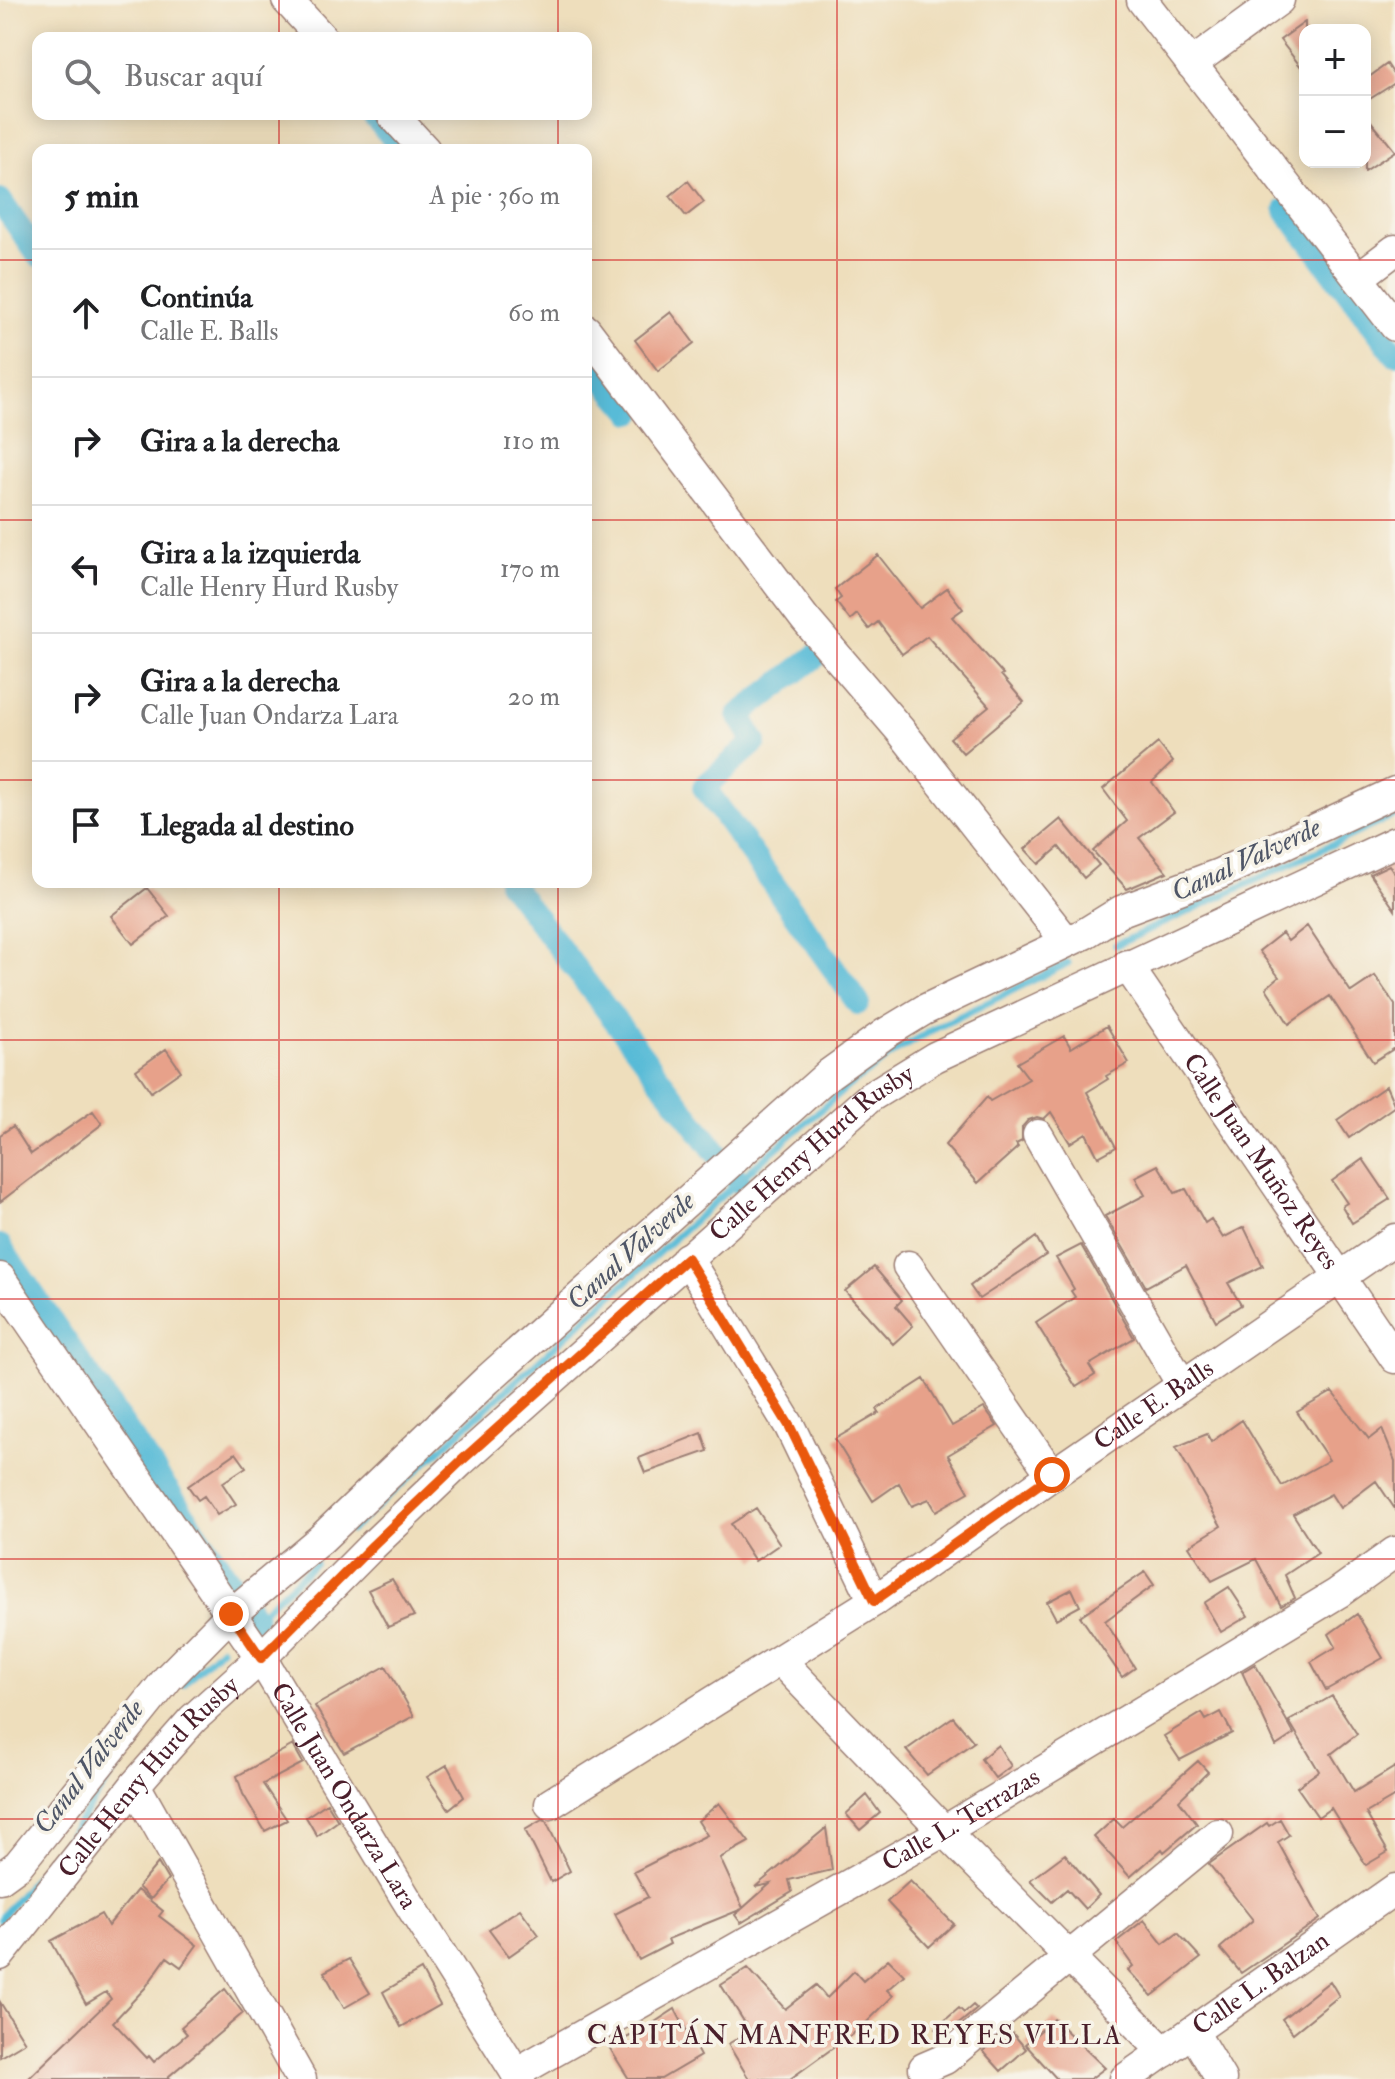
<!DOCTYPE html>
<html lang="es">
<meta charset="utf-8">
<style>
body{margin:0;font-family:"IM FELL Double Pica",serif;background:#f2f2f2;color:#202124}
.controls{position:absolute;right:24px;top:24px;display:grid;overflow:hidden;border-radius:16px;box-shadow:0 4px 20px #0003}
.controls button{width:72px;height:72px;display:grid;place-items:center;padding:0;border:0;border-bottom:2px solid #e0e0e0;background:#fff;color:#202124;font:40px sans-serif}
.stop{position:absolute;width:24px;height:24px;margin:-18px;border:6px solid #ea580c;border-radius:50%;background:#fff}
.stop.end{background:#ea580c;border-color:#fff;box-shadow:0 2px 8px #0008}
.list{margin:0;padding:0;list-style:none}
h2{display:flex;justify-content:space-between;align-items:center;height:104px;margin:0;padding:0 32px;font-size:34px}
h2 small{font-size:26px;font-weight:400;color:#757577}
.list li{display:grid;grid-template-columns:52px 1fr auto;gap:24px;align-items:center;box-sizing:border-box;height:128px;padding:0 32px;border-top:2px solid #e0e0e0}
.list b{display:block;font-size:30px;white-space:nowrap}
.list p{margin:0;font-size:26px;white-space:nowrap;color:#757577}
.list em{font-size:26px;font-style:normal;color:#757577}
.icon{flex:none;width:44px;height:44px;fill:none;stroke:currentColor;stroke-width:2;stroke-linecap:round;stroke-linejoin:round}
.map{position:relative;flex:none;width:1395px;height:2079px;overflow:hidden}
.search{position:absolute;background:#fff;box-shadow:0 4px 20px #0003;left:32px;top:32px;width:560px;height:88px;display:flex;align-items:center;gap:20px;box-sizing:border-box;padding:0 28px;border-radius:16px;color:#757577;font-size:30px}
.panel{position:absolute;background:#fff;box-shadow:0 4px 20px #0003;left:32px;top:144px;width:560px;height:744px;border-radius:16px}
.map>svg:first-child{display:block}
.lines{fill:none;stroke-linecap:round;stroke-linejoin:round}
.stream{stroke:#59bbd7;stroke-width:7}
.canal{stroke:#59bbd7;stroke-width:24}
.building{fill:#e7a18a}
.minor-casing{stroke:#9c7e74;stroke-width:33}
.minor{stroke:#fff;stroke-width:30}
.route{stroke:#ea580c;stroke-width:10}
.grid{fill:none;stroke:#d62828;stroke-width:2;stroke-opacity:0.55}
.labels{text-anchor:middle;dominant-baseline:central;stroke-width:7;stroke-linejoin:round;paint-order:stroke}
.street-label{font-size:26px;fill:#4a1f2b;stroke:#f7f3e8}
.water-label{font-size:28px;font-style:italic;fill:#4f5667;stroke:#f7f3e8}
.neighbourhood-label{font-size:28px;letter-spacing:2px;fill:#4a1f2b;stroke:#f7f3e8}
</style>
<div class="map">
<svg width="1395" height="2079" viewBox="0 0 1395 2079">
<rect width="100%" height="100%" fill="#f7f3e8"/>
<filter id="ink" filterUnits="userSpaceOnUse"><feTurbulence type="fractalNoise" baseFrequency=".0125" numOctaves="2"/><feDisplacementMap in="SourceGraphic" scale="16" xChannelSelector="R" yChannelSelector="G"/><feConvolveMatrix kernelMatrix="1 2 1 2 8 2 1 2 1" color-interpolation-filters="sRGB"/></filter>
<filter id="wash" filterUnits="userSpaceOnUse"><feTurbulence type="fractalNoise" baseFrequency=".006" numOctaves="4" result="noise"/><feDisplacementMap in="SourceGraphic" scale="32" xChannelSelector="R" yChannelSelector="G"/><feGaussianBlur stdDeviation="1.8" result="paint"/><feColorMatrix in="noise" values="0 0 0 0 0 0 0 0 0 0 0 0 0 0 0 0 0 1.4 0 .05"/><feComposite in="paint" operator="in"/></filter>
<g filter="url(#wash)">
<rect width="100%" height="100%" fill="#eedebc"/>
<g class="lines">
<!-- stream -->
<path class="stream" d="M1116,945l279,-130
M351,1530l387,-349 109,-94 51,-37 40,-23 130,-64
M255,1618l60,-55
M183,1684l38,-36
M0,1919l67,-80 65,-93"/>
<!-- canal -->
<path class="canal" d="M372,114l32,36
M0,200l38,55
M1286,210l109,144
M586,359l46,53
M820,653l-81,62 16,27 -51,45 154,216
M509,882l229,299
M0,1246l255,372"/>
</g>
<g id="blocks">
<!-- building -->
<path class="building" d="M1305,22v50l-25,-32z
M1387,64l8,12v7l-30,19v-22z
M1365,114l30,37 -30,20z
M688,181l16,21 -18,14 -16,-20z
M671,312l23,31 -36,28 -23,-31z
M878,555l42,53 27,-20 16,21 -11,8 51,57 -2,1 23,27 -61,51 -13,-15 39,-32 -62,-70 -25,18 -24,-32 -9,7 -12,-15 -7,6 -14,-18 5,-4 -6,-9z
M1158,743l15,19 -21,20 22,30 -35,26 28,34 -40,17 -34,-38 34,-30 -24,-32z
M1061,819l38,46 -15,13 -25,-31 -20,17 -14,-15z
M1389,865l6,9v36l-25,-36z
M147,888l22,28 -36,28 -22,-28z
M1307,926l44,66 24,-16 20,29v43l-22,14 -43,-66 -41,28 -23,-36 13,-11 -20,-26 23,-18 6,8z
M1107,1026l22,37 -23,13 2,3 -21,13 29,55 -18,10 -12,-24 -16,10 -19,-31 -7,7 -7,-2 -9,3 -6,7v14l-6,3 2,3 -40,36 -33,-38 42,-48 3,4 39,-22 -12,-16 47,-27 7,12z
M166,1049l15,22 -30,21 -15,-22z
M1386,1086l9,20 -46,32 -12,-18z
M93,1111l9,13 -102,78v-67l13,-9 18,28z
M1363,1159l27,40 -38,24 -10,-17 5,-3 -15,-22z
M1158,1165l17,28 11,-4 19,34 6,-4 12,19 21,-11 19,39 -35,17 13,22 -25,16 -30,-56 -40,22 -41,-71 40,-21 -10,-18z
M1036,1237l10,18 -67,44 -9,-13z
M1081,1245l53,93 -45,27 6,10 -19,12 -40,-64 39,-26 -4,-6 3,-2 -18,-31z
M874,1267l28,33 -6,6 17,20 -20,18 -48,-53z
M924,1379l28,47 32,-18 13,18 -49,29 21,37 -33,19 -7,-12 -17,7 -13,-23 -26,18 -38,-62 44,-26 -2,-4z
M1332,1392l37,47 13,-10 13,32v48l-19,-28 -36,27 -9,-14 -38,20 25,39 -33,22 10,23 -14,8 -25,-47 -44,22 -23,-35 32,-20 -45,-79 31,-13 4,8 31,-22 40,66 47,-26 -32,-48z
M702,1433l6,18 -63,22 -6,-15z
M236,1453l10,14 -24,16 14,21 -19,11 -13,-19 -6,4 -10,-14z
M756,1508l24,36 -25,17 -24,-37z
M1145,1572l9,13 -49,36 30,47 -13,9 -42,-61z
M392,1579l22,37 -26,11 -20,-37z
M1229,1587l19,29 -27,16 -17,-29z
M1072,1589l8,17 -24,13 -9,-17z
M1357,1614l26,44 -57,32 -15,-28 25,-15 -7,-13z
M1255,1664l39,70 -18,12 -34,-74z
M386,1666l28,50 -70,37 -29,-47z
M1332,1696l25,38 -26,20 23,38 41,-25v29l-29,17 22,39 -22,13 -35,-57 -13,9 -21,-30 22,-16 -30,-50z
M1221,1712l11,21 -52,27 -16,-24 38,-23 4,7z
M953,1717l21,25 -47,33 -21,-25z
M293,1745l10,18 -40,21 24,36 -22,11 -22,-37 -6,-18z
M998,1745l13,21 -16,12 -14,-19z
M1198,1761l10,11 -29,28 18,24 -33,28 -2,-3 -32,28 -36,-40 20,-18 8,8z
M447,1765l17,32 -15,12 -22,-32z
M867,1795l13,18 -20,17 -14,-16z
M327,1803l11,18 -21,15 -11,-19z
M719,1803l30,39 -29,16 23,50 27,-24 -15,3 71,-59 6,42 -43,10 3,12 -51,31 -6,-8 7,-6 -74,30 2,5 -31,16 -24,-46 33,-17 -14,-25 73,-37 -9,-14z
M1280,1819l9,16 -11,7 42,77 -79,54 -21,-25 33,-28 -44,-56 58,-41 2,3z
M542,1820l4,1 24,50 -19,11 -26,-52z
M1065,1854l34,41 -14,14 -18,-20 -15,13 -22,-22z
M158,1863l10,17 -17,19 -13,-12z
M910,1881l44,43 -25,23 -42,-45z
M137,1890l26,21 -4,5 38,29 -16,22 -14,-10 -22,31 -32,34 34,36 2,-2 5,6 33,-28 -6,-7 44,-38 18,24 -75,64 3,2h-143l83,-80 -5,-7 -20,12 -35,-63 50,-27 7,12z
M520,1909l19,26 -30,21 -20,-27z
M1144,1920l19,24 15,-11 23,25 -49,38 -24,-26 5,-4 -17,-24z
M349,1959l21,34 -26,15 -20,-36z
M888,1959l16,16 -17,15 6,6 -31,31 -72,52h-41l-21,-35 22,-13 -29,-46 27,-17 37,41 31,-24 11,13 27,-27 9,10z
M421,1970l19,35 -39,22 -18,-35z
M1330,1981l9,15 -46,37 -11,-14z
M0,2002l25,40 -25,15z
M973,2005l4,4 -33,27 -8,-8 23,-20 5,5z
M675,2009l25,47 -39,23h-32l-20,-32 25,-13 1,1z
M1054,2019l51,49 -15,11h-33l-32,-35z
M1009,2029l17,20 -25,22 -18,-20z"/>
</g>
</g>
<g filter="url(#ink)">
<use href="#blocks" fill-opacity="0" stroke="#9c7e74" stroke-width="2"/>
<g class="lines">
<defs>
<g id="minor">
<path d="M287,0l35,38"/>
<path d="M1142,0l253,326"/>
<path d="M1191,64l88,-64"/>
<path d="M392,114l33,36"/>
<path d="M1358,278l37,-28"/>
<path d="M586,330l219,289 95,111 166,211"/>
<path id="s1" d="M1127,965l268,393"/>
<path d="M1038,1135l144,250"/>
<path d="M687,1258l103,169 84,174"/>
<path d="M908,1266l144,209"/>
<path id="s2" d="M0,1278l261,380 144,239 115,182"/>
<path d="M781,1661l163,170 220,221"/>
<path d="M135,1785l166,294"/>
<path id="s3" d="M550,1804l324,-203 178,-126 343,-236"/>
<path d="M0,1878l18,-13 150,-187 63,-64 90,-75 166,-159 342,-306 57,-41 38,-23 160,-76 37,-23 98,-37 176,-82"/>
<path id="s4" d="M0,1955l135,-170 58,-66 68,-61 112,-113 87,-83 410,-365 65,-40 460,-215"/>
<path d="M1193,2032l28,47"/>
<path d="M924,2068l21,-9 273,-225"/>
<path id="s5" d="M516,2073l428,-242 394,-238 57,-41"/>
<path id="s6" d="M1125,2079l270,-190"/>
</g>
</defs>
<!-- minor casing -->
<use href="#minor" class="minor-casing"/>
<!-- minor -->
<use href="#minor" class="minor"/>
</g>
</g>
<g class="lines" filter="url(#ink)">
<!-- route -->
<path class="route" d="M231,1614l30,44 112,-113 87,-83 227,-204 103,169 84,174 178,-126"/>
</g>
<!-- grid -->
<path class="grid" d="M279,0v38M558,0v38M837,0v2079M1116,0v2079M279,114v36M558,114v36M0,260h38M586,260h809M0,520h38M586,520h809M0,780h38M586,780h809M279,882v1197M558,882v1197M0,1040h1395M0,1299h1395M0,1559h1395M0,1819h1395"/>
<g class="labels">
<!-- street labels -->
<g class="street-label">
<text stroke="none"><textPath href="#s4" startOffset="1144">Calle Henry Hurd Rusby</textPath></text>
<text stroke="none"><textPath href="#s1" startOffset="238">Calle Juan Muñoz Reyes</textPath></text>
<text stroke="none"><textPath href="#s3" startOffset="724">Calle E. Balls</textPath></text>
<text stroke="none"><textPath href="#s4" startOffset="232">Calle Henry Hurd Rusby</textPath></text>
<text stroke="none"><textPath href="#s2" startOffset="622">Calle Juan Ondarza Lara</textPath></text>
<text stroke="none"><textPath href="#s5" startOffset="512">Calle L. Terrazas</textPath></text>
<text stroke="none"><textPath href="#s6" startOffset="166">Calle L. Balzan</textPath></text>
</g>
<!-- water labels -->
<g class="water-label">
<text transform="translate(1246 860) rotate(-25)">Canal Valverde</text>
<text transform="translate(631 1251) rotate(-42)">Canal Valverde</text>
<text transform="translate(89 1767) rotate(-52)">Canal Valverde</text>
</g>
<!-- neighbourhood labels -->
<g class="neighbourhood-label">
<text x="855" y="2035">CAPITÁN MANFRED REYES VILLA</text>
</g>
</g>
</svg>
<div class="controls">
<button>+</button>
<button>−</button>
</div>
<div class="stop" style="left:1052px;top:1475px"></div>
<div class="stop end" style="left:231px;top:1614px"></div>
<div class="search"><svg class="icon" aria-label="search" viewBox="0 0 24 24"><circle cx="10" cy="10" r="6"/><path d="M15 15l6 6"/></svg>Buscar aquí</div>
<section class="panel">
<h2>5 min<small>A pie · 360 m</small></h2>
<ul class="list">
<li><svg class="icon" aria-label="ahead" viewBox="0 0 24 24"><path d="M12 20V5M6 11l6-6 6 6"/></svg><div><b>Continúa</b><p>Calle E. Balls</p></div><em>60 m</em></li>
<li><svg class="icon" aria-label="right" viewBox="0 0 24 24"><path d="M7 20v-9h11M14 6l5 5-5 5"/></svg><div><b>Gira a la derecha</b></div><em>110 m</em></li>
<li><svg class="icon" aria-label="left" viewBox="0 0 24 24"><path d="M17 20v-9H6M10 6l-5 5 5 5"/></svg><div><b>Gira a la izquierda</b><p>Calle Henry Hurd Rusby</p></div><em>170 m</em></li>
<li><svg class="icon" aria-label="right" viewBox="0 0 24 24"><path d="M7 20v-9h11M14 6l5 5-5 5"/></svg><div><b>Gira a la derecha</b><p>Calle Juan Ondarza Lara</p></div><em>20 m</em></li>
<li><svg class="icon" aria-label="arrive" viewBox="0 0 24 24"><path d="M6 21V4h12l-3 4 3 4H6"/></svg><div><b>Llegada al destino</b></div></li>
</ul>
</section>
</div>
